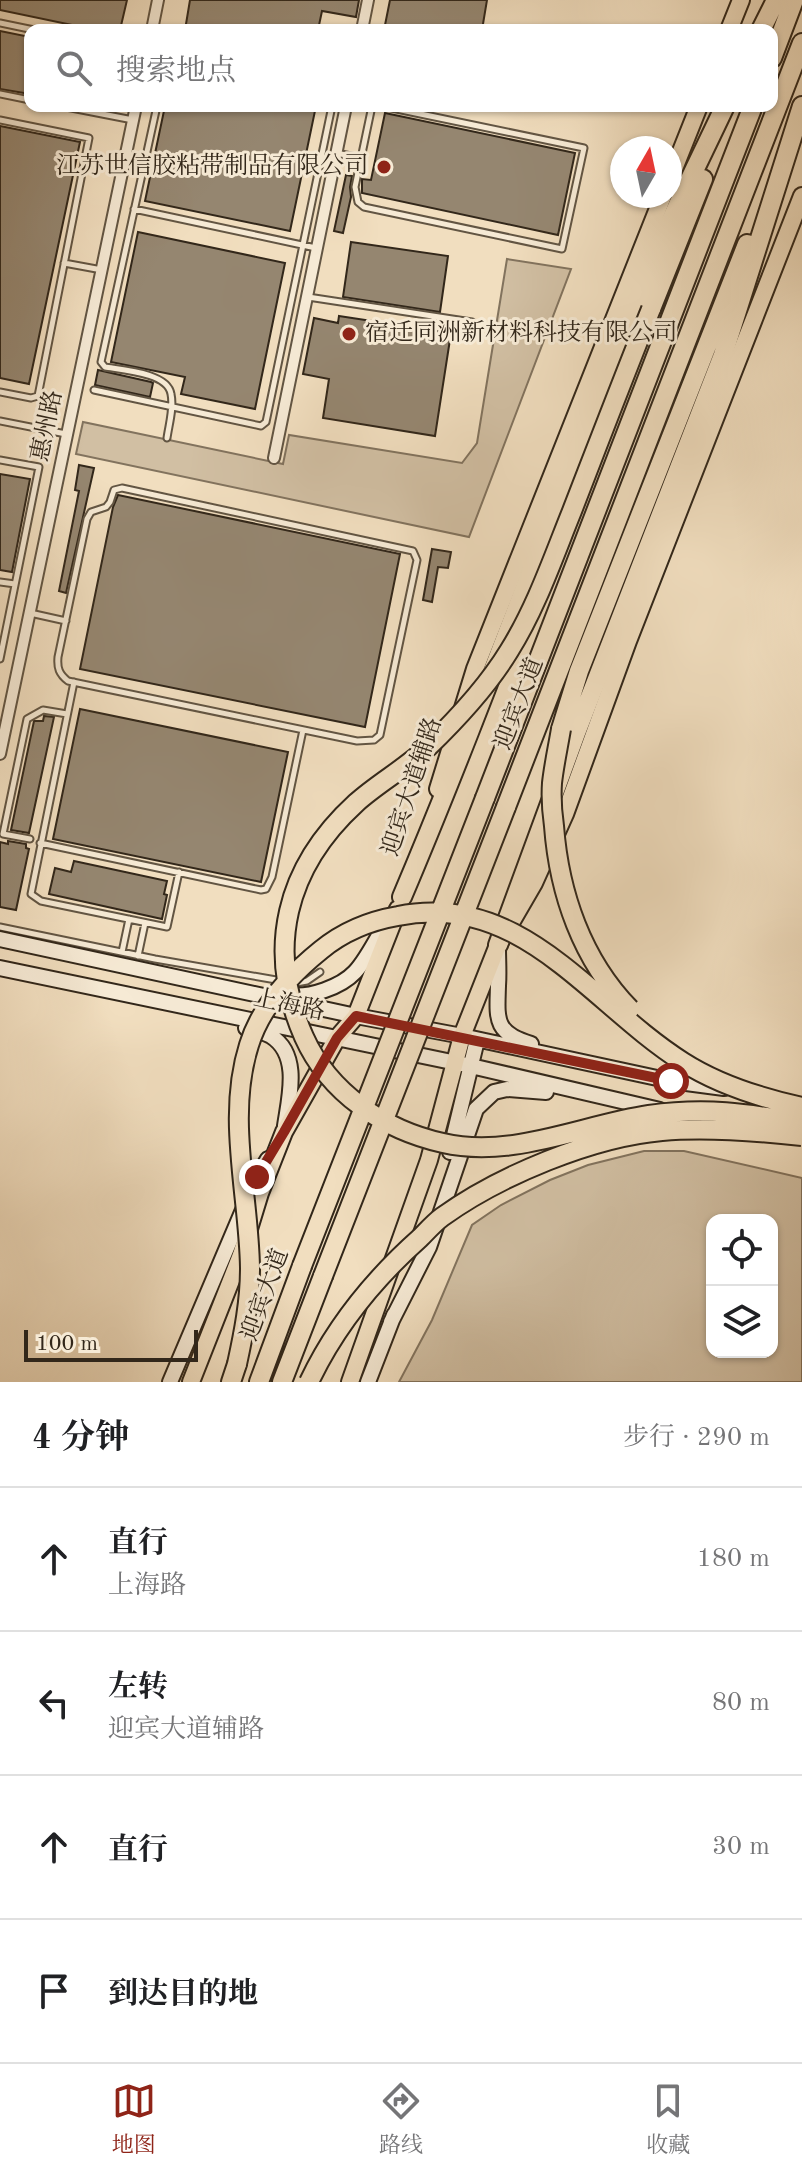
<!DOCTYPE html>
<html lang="zh">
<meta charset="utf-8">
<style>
body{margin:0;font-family:"Old Standard TT","Noto Serif SC",serif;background:#f6f6f6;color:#202124}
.controls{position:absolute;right:24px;bottom:24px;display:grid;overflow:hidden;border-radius:16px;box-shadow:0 2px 6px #0004}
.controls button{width:72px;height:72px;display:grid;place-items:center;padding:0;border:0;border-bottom:2px solid #e0e0e0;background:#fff;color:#202124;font:40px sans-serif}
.compass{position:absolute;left:610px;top:136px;width:72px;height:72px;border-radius:50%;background:#fff;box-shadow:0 2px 6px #0004;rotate:9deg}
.scale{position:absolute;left:24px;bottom:20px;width:174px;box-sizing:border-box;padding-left:8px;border:4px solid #32271a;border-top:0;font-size:22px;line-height:28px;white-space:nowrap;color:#32271a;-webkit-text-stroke:6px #f6ead5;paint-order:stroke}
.stop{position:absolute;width:24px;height:24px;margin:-18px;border:6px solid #8f2418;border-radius:50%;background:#fff}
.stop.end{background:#8f2418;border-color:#fff;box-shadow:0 2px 8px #0008}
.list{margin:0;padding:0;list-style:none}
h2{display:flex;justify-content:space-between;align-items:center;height:104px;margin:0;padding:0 32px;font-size:34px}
h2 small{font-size:26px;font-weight:400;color:#757577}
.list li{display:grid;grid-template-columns:52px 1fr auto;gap:24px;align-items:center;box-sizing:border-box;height:144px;padding:0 32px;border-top:2px solid #e0e0e0}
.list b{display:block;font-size:30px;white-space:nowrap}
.list p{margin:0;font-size:26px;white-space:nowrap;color:#757577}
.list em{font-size:26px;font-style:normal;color:#757577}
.icon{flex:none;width:44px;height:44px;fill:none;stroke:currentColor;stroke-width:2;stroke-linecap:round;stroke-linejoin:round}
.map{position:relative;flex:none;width:802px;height:1382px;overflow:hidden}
.search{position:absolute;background:#fff;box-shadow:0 2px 6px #0004;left:24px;right:24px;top:24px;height:88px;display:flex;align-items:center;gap:20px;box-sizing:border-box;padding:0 28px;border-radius:16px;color:#757577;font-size:30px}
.sheet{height:680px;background:#fff}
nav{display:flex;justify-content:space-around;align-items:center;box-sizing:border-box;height:112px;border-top:2px solid #e0e0e0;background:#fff;font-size:22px;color:#757577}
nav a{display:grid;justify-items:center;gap:4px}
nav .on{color:#8f2418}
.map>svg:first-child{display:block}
.green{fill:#d1bfa3;stroke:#82735e;stroke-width:2;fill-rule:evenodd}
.building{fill:#958670;stroke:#32271a;stroke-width:2}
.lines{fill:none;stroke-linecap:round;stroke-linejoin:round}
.lane-casing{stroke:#625543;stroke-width:9}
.street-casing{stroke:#625543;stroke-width:14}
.secondary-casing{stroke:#32271a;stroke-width:18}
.primary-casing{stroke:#32271a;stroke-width:20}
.highway-casing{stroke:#32271a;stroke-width:22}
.lane{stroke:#f6ead5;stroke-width:5}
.street{stroke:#f6ead5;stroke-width:10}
.secondary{stroke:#f6ead5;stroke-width:14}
.primary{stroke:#f1debf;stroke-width:16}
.highway{stroke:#f1debf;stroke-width:18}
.highway-bridge-casing{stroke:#32271a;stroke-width:22;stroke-linecap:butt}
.highway-bridge{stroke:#f1debf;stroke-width:18}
.route{stroke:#8f2418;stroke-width:10}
.poi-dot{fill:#8f2418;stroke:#f6ead5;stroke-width:3}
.labels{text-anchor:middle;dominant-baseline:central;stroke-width:6;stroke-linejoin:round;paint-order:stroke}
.poi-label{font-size:24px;fill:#32271a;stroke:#f6ead5;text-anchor:end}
.street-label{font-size:24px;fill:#32271a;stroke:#f6ead5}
</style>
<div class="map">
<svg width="802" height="1382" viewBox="0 0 802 1382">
<rect width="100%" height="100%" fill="#f1debf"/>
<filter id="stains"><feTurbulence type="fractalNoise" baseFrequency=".0025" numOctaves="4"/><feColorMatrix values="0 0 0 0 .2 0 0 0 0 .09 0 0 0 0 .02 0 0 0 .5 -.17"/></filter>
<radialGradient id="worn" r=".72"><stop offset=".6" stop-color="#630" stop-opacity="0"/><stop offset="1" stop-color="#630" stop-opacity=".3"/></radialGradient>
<!-- green -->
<path class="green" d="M507,259l64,10 -102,268 -393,-83 7,-32 200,42 6,-29 173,28 15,-20z
M644,1151h40l118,27v204h-403l33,-62 40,-95 29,-20 49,-25 38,-15zM712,1220h60v132h-60z"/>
<!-- building -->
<path class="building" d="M0,0h127l-7,30h-24l-96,-20z
M190,0h169l-3,17 -34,-6 -4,19h-133z
M390,0h97l-5,30h-98z
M0,31l30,6v57l-30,-5z
M165,106h151l-26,125 -145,-30z
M385,113l190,40 -17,82 -196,-42v-14l9,1z
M0,126l80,16 -51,242 -29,-6z
M346,175l6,1 -2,11 1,10 -8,36 -9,-2z
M138,232l147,31 -30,146 -74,-15 4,-17 -74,-15z
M351,242l97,14 -8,56 -97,-15z
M339,316l112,17 -16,103 -112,-18 6,-39 -26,-5 11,-56 24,5z
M98,370l53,12 2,1 -3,14 -55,-12z
M79,465l15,3 -28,125 -7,-2 20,-100 -4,-1z
M0,474l30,5 -18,93 -12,-2z
M118,495l282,59 -35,173 -285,-58 33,-162z
M432,549l19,3 -3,16 -10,-1 -6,35 -9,-2z
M80,709l208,43 -27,130 -208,-43z
M44,716l10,1 -25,116 -18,-3 23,-109h9z
M8,841l18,3v4l3,1 -13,61 -16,-3v-65l8,2z
M74,861l93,20 -3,13 3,1 -5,24 -113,-25 6,-26 16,4z"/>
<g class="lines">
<defs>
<path id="lane" d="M0,23l34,7
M0,94l30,6
M61,106l72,14
M157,106l-56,256 4,5c18,3 63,6 66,27 3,14 -2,30 -4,44
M372,106l-17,81 3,15 6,5 198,42 22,-101 -202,-42
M0,120l89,18 -51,258 -7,2 -31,-6
M336,153l25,5
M134,209l182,39
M64,263l38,7
M308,297l164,25
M94,390l167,36 5,-4 66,-316
M0,421l66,13
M0,460l39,7 -39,192
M122,488l291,63 4,9 -37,175 -6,5 -17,1 -289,-60c-9,-7 -11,-13 -10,-24l29,-138 4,-7 15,-5 4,-5 4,-12z
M0,582l15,2
M30,613l36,8
M74,682l-43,212 10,7 126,26 12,-55
M30,839l-27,-5 24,-115 16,-9 24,4
M40,843l221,47 5,-1 6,-12 31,-147
M0,927l155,32 127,22
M122,952l7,-33
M138,956l7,-33
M296,983l11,-2 13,-9"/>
<path id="street" d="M152,30l6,-30
M362,30l6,-30
M274,458l72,-352
M0,754l136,-648"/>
<path id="secondary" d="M0,939l356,77 106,20 209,45 53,7
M498,948c0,13 1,25 0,38 -1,33 -4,47 33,58
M0,968l471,98 189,44
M290,995c19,3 51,-8 65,-23 13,-14 24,-38 34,-54
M246,1028c8,2 18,4 25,8 30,19 18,62 14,90
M450,1152l27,-112
M391,1322l38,-75 47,-138 18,-17 13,-3 39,3
M170,1382l87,-205 11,-18
M368,1382l26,-67"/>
<path id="primary" d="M729,30l12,-30
M670,179l29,-73
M438,789l37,-120 188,-473
M191,1382l50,-127 19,-62 24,-61 53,-94 19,-22 42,-107
M350,1382l79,-222 33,-124 36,-91 36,-62 31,-69 63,-173 174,-445"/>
<path id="highway" d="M761,30l15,-30
M772,58l22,-58
M651,309l52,-130
M561,729l18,-58 168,-427
M485,798l268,-692
M506,807l296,-764
M402,897c90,-212 165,-430 254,-643 21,-50 46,-99 69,-148
M498,945l78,-212 147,-378 79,-249
M231,1382l6,-18
M259,1382l43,-116
M282,1382l41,-106"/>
</defs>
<!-- lane casing -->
<use href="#lane" class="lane-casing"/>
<!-- street casing -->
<use href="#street" class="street-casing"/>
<!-- secondary casing -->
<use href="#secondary" class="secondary-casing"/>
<!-- primary casing -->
<use href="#primary" class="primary-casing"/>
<!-- highway casing -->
<use href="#highway" class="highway-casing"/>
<!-- lane -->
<use href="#lane" class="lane"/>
<!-- street -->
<use href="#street" class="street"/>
<!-- secondary -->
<use href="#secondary" class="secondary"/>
<!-- primary -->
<use href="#primary" class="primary"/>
<!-- highway -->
<use href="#highway" class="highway"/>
<defs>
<path id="highway-bridge" d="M651,309c-27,67 -53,135 -79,202 -19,47 -36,97 -63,140 -22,36 -51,67 -81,96 -22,21 -50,36 -72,56 -70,64 -91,146 -52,234 25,56 80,93 139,106 69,16 139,-18 206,-28 57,-8 97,-2 153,8
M561,729c-3,18 -7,36 -9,54 -1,14 0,29 2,43 5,67 28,134 76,183
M302,1266l183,-468
M323,1276l183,-469
M237,1364c7,-32 13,-63 13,-96 -1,-73 -24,-151 -1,-223 12,-39 41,-70 72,-95 23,-19 48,-29 77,-34 124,-25 193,88 285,146 36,23 78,36 119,45
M309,1382c26,-55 66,-104 111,-144 7,-7 14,-15 22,-21 57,-41 150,-80 220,-86 46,-4 94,0 140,5"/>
</defs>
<!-- highway-bridge casing -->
<use href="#highway-bridge" class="highway-bridge-casing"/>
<!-- highway-bridge -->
<use href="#highway-bridge" class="highway-bridge"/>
</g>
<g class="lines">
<!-- route -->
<path class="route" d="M257,1177l27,-45 53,-94 19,-22 315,65"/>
</g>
<!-- markers -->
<g class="poi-dot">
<circle cx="384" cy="167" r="8"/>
<circle cx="349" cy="334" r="8"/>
</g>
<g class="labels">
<!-- poi labels -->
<g class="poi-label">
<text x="368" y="167">江苏世信胶粘带制品有限公司</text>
<text x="365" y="334" text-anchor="start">宿迁同洲新材料科技有限公司</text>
</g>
<!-- street labels -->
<g class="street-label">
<text transform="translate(48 426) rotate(-78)">惠州路</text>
<text transform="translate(520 704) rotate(-69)">迎宾大道</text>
<text transform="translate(413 787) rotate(-72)">迎宾大道辅路</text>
<text transform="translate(289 1006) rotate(12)">上海路</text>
<text transform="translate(266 1295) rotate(-70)">迎宾大道</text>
</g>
</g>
<rect width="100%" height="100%" filter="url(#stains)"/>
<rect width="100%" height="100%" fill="url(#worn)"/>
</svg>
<div class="controls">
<button><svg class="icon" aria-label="locate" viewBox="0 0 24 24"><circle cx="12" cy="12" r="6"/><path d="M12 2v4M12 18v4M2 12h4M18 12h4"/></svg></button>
<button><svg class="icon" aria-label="layers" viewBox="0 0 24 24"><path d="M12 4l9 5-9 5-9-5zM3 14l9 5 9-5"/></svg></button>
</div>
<svg class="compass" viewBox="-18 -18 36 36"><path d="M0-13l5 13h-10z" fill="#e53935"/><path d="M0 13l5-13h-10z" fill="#757577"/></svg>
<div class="scale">100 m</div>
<div class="stop" style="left:671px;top:1081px"></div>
<div class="stop end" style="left:257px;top:1177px"></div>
<div class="search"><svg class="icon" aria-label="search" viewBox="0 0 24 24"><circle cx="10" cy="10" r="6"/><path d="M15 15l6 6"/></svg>搜索地点</div>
</div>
<section class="sheet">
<h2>4 分钟<small>步行 · 290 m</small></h2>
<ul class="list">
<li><svg class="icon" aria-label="ahead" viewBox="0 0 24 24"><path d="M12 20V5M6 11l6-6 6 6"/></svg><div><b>直行</b><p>上海路</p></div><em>180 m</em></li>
<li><svg class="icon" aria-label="left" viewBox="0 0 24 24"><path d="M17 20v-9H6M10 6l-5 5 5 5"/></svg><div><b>左转</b><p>迎宾大道辅路</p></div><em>80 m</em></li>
<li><svg class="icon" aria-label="ahead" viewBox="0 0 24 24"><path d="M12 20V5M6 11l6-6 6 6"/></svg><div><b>直行</b></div><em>30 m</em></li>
<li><svg class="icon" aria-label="arrive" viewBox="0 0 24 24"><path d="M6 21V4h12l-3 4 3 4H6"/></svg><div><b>到达目的地</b></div></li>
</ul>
</section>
<nav>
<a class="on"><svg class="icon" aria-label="map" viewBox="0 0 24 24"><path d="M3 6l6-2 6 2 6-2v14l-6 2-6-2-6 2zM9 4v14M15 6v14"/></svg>地图</a>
<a><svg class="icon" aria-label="directions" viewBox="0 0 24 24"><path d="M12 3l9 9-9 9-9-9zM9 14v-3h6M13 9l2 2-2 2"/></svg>路线</a>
<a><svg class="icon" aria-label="saved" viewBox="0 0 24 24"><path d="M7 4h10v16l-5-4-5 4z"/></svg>收藏</a>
</nav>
